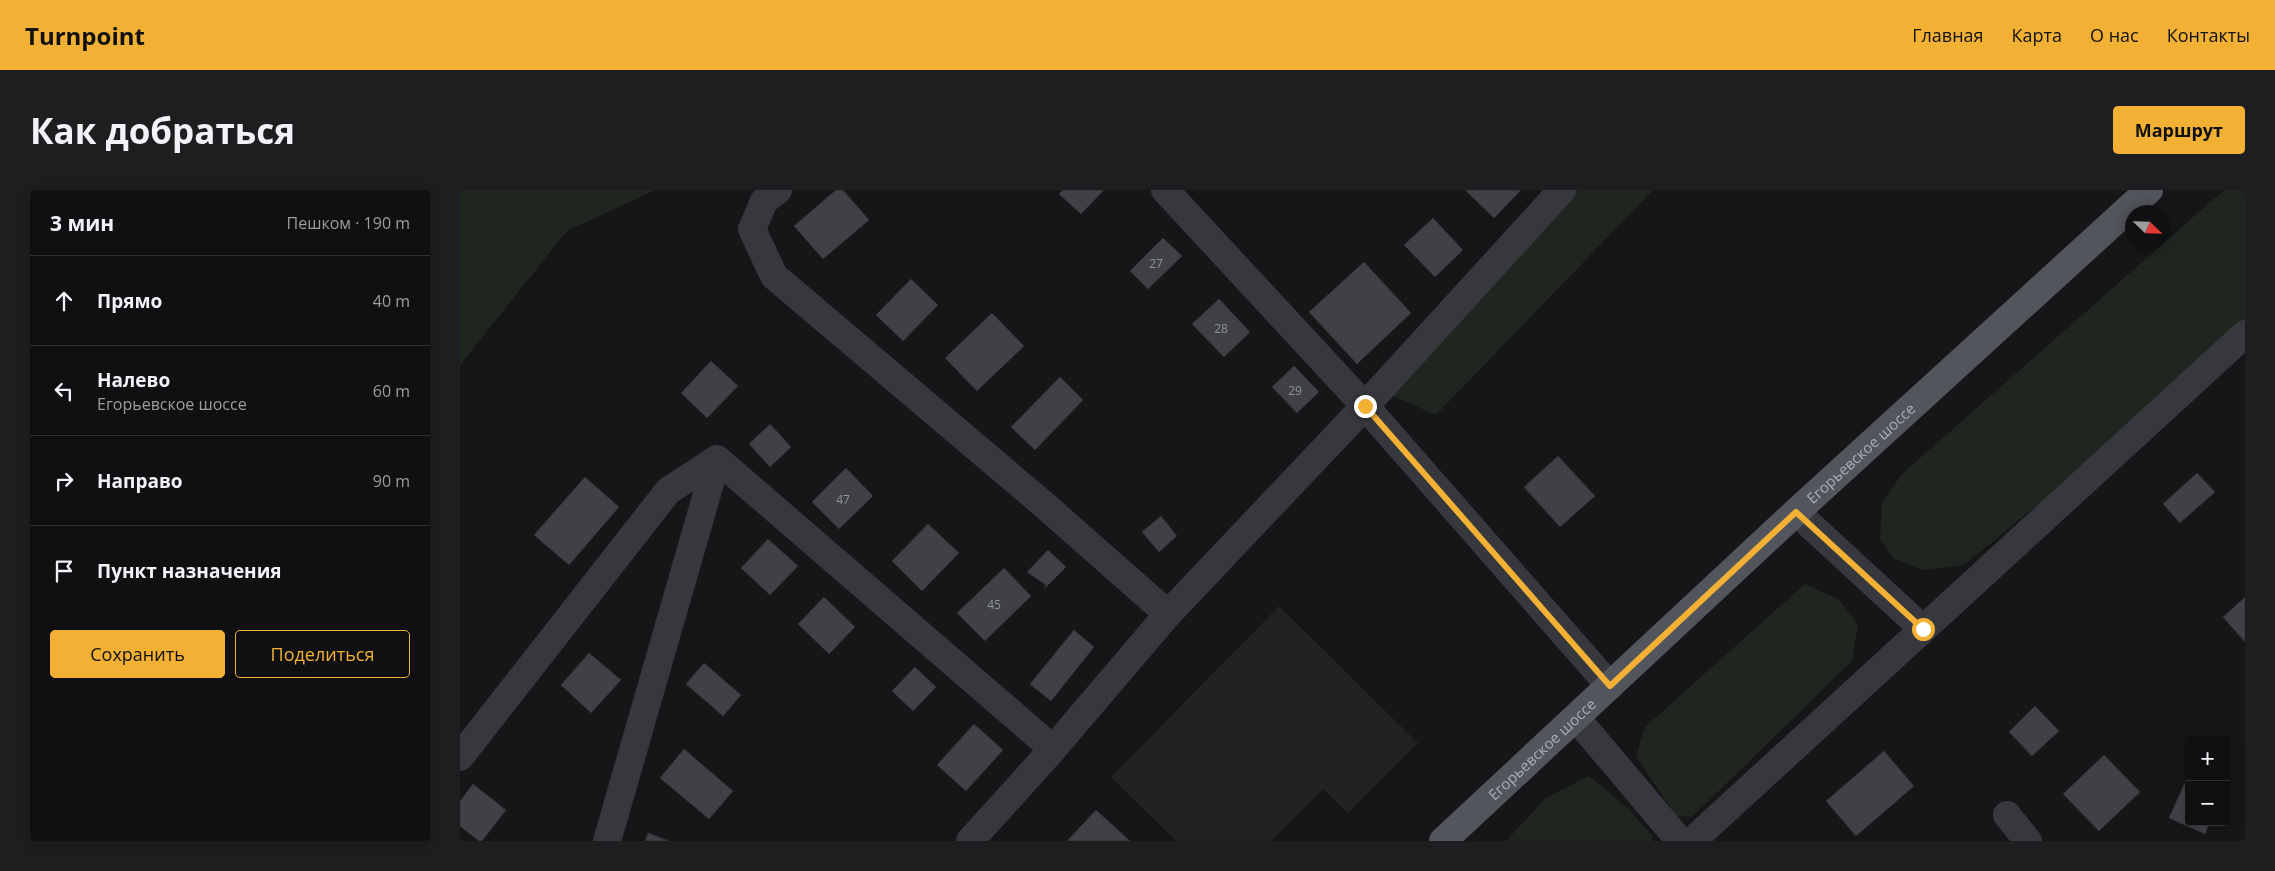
<!DOCTYPE html>
<html lang="ru">
<meta charset="utf-8">
<style>
body{margin:0;font-family:"Open Sans",sans-serif;background:#1e1e20;color:#f1f3f6}
.controls{position:absolute;right:15px;bottom:15px;display:grid;overflow:hidden;border-radius:5px;box-shadow:0 2px 12px #0003}
.controls button{width:45px;height:45px;display:grid;place-items:center;padding:0;border:0;border-bottom:1px solid #303032;background:#101012;color:#f1f3f6;font:25px sans-serif}
.compass{position:absolute;left:1665px;top:15px;width:45px;height:45px;border-radius:50%;background:#101012;box-shadow:0 2px 12px #0003;rotate:113deg}
.stop{position:absolute;width:15px;height:15px;margin:-11px;border:4px solid #f2b134;border-radius:50%;background:#fff}
.stop.end{background:#f2b134;border-color:#fff;box-shadow:0 1px 5px #0008}
.list{margin:0;padding:0;list-style:none}
h2{display:flex;justify-content:space-between;align-items:center;height:65px;margin:0;padding:0 20px;font-size:21px}
h2 small{font-size:16px;font-weight:400;color:#9c9d9f}
.list li{display:grid;grid-template-columns:32px 1fr auto;gap:15px;align-items:center;box-sizing:border-box;height:90px;padding:0 20px;border-top:1px solid #303032}
.list b{display:block;font-size:19px;white-space:nowrap}
.list p{margin:0;font-size:16px;white-space:nowrap;color:#9c9d9f}
.list em{font-size:16px;font-style:normal;color:#9c9d9f}
.actions{display:flex;gap:10px;padding:15px 20px}
.actions a{flex:1;padding:11px 0;border:1px solid #f2b134;border-radius:5px;text-align:center;font-size:18px;color:#f2b134}
.actions .main{background:#f2b134;color:#111}
.icon{flex:none;width:28px;height:28px;fill:none;stroke:currentColor;stroke-width:2;stroke-linecap:round;stroke-linejoin:round}
.map{position:relative;flex:none;width:1785px;height:651px;overflow:hidden;border-radius:5px}
header{display:flex;align-items:center;gap:30px;box-sizing:border-box;height:70px;padding:0 25px;background:#f2b134;color:#111}
header strong{font-size:24px}
nav{display:flex;gap:28px;margin-inline-start:auto;font-size:18px}
.intro{display:flex;align-items:center;justify-content:space-between;box-sizing:border-box;height:120px;padding:0 30px}
h1{margin:0;font-size:35px}
.button{padding:12px 22px;border-radius:5px;background:#f2b134;color:#111;font-size:18px;font-weight:700}
main{display:flex;gap:30px;padding:0 30px}
aside{flex:1;background:#101012;border-radius:5px;box-shadow:0 2px 12px #0003}
.map>svg:first-child{display:block}
.built{fill:#222225}
.green{fill:#1e261f}
.building{fill:#404145;stroke:#303034}
.lines{fill:none;stroke-linecap:round;stroke-linejoin:round}
.minor{stroke:#37383d;stroke-width:28}
.major{stroke:#53555c;stroke-width:28}
.route{stroke:#f2b134;stroke-width:6}
.labels{text-anchor:middle;dominant-baseline:central;stroke-width:5;stroke-linejoin:round;paint-order:stroke}
.number-label{font-size:12px;fill:#8e929b}
.street-label{font-size:15px;fill:#a8adb8;stroke:#111113}
</style>
<header>
<strong>Turnpoint</strong>
<nav><a>Главная</a><a>Карта</a><a>О нас</a><a>Контакты</a></nav>
</header>
<div class="intro"><h1>Как добраться</h1><a class="button">Маршрут</a></div>
<main>
<aside>
<h2>3 мин<small>Пешком · 190 m</small></h2>
<ul class="list">
<li><svg class="icon" aria-label="ahead" viewBox="0 0 24 24"><path d="M12 20V5M6 11l6-6 6 6"/></svg><div><b>Прямо</b></div><em>40 m</em></li>
<li><svg class="icon" aria-label="left" viewBox="0 0 24 24"><path d="M17 20v-9H6M10 6l-5 5 5 5"/></svg><div><b>Налево</b><p>Егорьевское шоссе</p></div><em>60 m</em></li>
<li><svg class="icon" aria-label="right" viewBox="0 0 24 24"><path d="M7 20v-9h11M14 6l5 5-5 5"/></svg><div><b>Направо</b></div><em>90 m</em></li>
<li><svg class="icon" aria-label="arrive" viewBox="0 0 24 24"><path d="M6 21V4h12l-3 4 3 4H6"/></svg><div><b>Пункт назначения</b></div></li>
</ul>
<div class="actions"><a class="main">Сохранить</a><a>Поделиться</a></div>
</aside>
<div class="map">
<svg width="1785" height="651" viewBox="0 0 1785 651">
<rect width="100%" height="100%" fill="#161618"/>
<!-- built -->
<path class="built" d="M819,416l139,137 -70,70 -25,-24 -52,52h-95l-65,-64z"/>
<!-- green -->
<path class="green" d="M0,0h195l-88,41 -107,134z
M1118,0h75l-217,225 -46,-20z
M1764,0h21v139l-46,44 -235,192 -41,5 -29,-11 -14,-20 2,-37 21,-29z
M1345,394l33,15 20,25 -6,37 -160,156 -16,-1 -40,-60 9,-29z
M1129,586l40,33 23,27 1,5h-147l40,-43z"/>
<!-- building -->
<path class="building" d="M376,0h7l26,30 -46,39 -29,-33z
M603,0h41l-23,24 -22,-20z
M1005,0h56l-27,28z
M973,28l30,32 -28,27 -31,-32z
M703,48l19,18 -34,33 -18,-18z
M904,72l47,51 -54,51 -48,-52z
M451,89l27,26 -35,36 -27,-26z
M759,109l31,33 -26,25 -32,-33z
M532,123l32,33 -47,45 -32,-33z
M251,171l27,25 -31,32 -26,-25z
M834,176l25,26 -22,21 -25,-26z
M600,187l23,23 -48,50 -24,-23z
M310,234l21,23 -21,20 -21,-23z
M1098,266l37,40 -35,31 -36,-40z
M386,278l27,28 -34,33 -27,-27z
M1737,283l18,19 -35,31 -17,-19z
M125,287l34,30 -50,58 -35,-30z
M701,326l16,20 -18,16 -17,-20z
M468,334l31,29 -37,38 -30,-30z
M308,349l30,27 -28,29 -29,-27z
M588,360l18,17 -22,22 2,-4 -19,-13z
M544,378l27,28 -46,45 -28,-28z
M364,407l31,30 -26,27 -31,-30z
M1785,407v45l-22,-25z
M614,440l20,17 -43,54 -21,-17z
M129,463l32,27 -30,33 -30,-28z
M244,473l37,32 -18,21 -37,-32z
M455,477l21,20 -23,24 -21,-20z
M1575,516l24,25 -27,25 -23,-24z
M514,534l29,26 -37,41 -29,-26z
M224,559l49,42 -24,28 -49,-41z
M1424,561l30,35 -58,50 -30,-35z
M1644,565l36,37 -41,39 -36,-37z
M1727,588l2,1v43h21l-5,12 -36,-16z
M13,594l33,26 -24,31h-3l-19,-15v-25z
M636,620l34,31h-63z
M188,643l21,8h-24z"/>
<g class="lines">
<!-- minor -->
<path class="minor" d="M318,0l-14,11 -12,28 22,47 268,227 126,111
M705,0l200,216 245,280
M1336,322l127,117
M1117,529l103,122
M0,567l208,-266 49,-32 336,290
M1547,625l21,26
M147,651l110,-382
M510,651l83,-92 115,-135 197,-208 197,-216
M1232,651l553,-507"/>
<!-- major -->
<path class="major" id="s1" d="M983,651l353,-329 353,-322"/>
</g>
<g class="lines">
<!-- route -->
<path class="route" d="M905,216l245,280 186,-174 127,117"/>
</g>
<g class="labels">
<!-- number labels -->
<g class="number-label">
<text x="696" y="73">27</text>
<text x="761" y="138">28</text>
<text x="835" y="200">29</text>
<text x="383" y="309">47</text>
<text x="534" y="414">45</text>
</g>
<!-- street labels -->
<g class="street-label">
<text stroke="none"><textPath href="#s1" startOffset="570">Егорьевское шоссе</textPath></text>
<text stroke="none"><textPath href="#s1" startOffset="135">Егорьевское шоссе</textPath></text>
</g>
</g>
</svg>
<div class="controls">
<button>+</button>
<button>−</button>
</div>
<svg class="compass" viewBox="-18 -18 36 36"><path d="M0-13l5 13h-10z" fill="#e53935"/><path d="M0 13l5-13h-10z" fill="#9c9d9f"/></svg>
<div class="stop" style="left:1463px;top:439px"></div>
<div class="stop end" style="left:905px;top:216px"></div>
</div>
</main>
